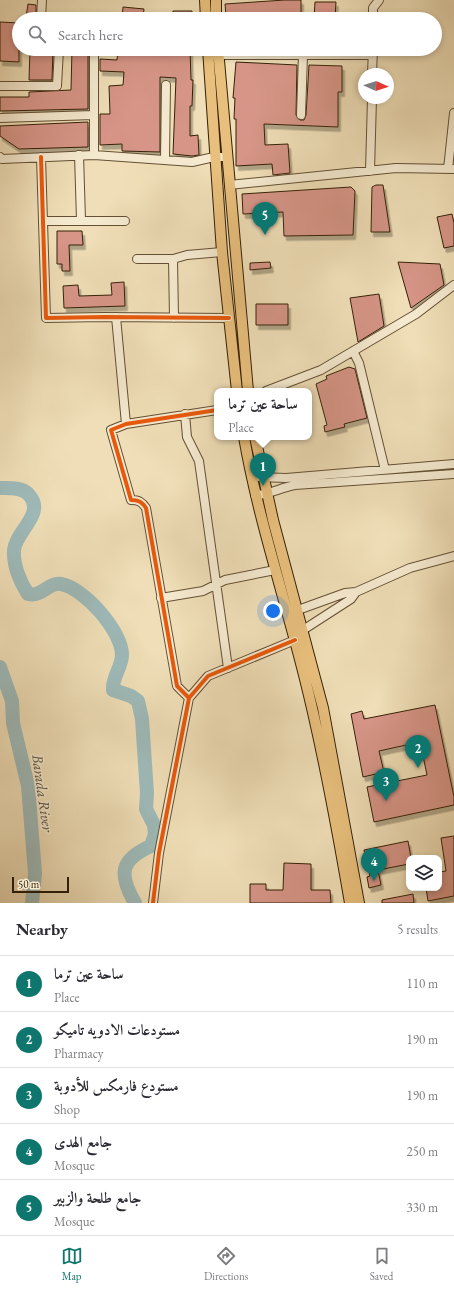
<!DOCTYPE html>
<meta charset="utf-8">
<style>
body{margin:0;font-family:"EB Garamond",Amiri,serif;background:#f7f7f7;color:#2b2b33}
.controls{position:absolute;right:12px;bottom:12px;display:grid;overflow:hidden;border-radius:8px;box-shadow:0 2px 6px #0003}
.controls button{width:36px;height:36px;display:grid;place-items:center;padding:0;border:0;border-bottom:1px solid #e1e1e2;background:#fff;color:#2b2b33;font:20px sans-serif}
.compass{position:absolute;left:358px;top:68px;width:36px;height:36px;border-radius:50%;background:#fff;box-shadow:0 2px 6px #0003;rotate:93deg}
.scale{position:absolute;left:12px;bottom:10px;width:57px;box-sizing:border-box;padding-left:4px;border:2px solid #352108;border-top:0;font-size:11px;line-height:14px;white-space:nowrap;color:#352108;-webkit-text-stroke:3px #f5ead0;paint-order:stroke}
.you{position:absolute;left:273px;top:611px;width:14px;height:14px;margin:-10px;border:3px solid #fff;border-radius:50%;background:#1a73e8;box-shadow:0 0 0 6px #1a73e833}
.badge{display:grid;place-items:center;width:26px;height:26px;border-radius:50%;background:#0f766e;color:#fff;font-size:13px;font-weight:700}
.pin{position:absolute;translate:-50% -33px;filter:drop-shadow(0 1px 2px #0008)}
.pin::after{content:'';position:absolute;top:21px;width:14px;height:12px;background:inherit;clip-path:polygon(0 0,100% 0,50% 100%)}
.popup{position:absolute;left:214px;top:388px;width:98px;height:52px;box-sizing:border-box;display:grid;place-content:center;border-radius:8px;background:#fff;filter:drop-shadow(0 1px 3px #0005);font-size:13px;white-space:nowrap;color:#7c7c81}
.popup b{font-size:15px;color:#2b2b33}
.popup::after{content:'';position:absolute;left:50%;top:100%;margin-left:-8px;border:8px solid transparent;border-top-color:#fff}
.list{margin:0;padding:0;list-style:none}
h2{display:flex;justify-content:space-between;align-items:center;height:52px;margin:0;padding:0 16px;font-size:17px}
h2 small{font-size:13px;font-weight:400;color:#7c7c81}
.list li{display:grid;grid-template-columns:26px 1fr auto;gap:12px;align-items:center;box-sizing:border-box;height:56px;padding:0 16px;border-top:1px solid #e1e1e2}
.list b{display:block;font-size:15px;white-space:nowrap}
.list p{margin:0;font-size:13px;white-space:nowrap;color:#7c7c81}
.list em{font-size:13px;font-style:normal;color:#7c7c81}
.icon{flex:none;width:22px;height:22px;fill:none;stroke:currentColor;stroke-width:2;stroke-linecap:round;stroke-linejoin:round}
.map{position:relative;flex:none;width:454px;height:903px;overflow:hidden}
.search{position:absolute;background:#fff;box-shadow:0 2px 6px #0003;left:12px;right:12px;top:12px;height:44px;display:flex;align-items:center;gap:10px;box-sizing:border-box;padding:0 14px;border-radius:22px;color:#7c7c81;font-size:15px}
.sheet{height:332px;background:#fff}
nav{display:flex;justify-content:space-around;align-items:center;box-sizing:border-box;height:56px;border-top:1px solid #e1e1e2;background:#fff;font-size:11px;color:#7c7c81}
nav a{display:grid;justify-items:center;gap:2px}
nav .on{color:#0f766e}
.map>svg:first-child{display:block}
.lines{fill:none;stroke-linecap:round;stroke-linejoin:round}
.river{stroke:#9ebab9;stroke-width:14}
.building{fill:#d69587;stroke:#352108;filter:url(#shadow)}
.minor-casing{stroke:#645034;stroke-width:10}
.major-casing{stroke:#352108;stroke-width:12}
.minor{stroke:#f5ead0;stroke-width:8}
.major{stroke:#e8bf7c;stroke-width:10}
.cycleway-casing{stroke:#f5ead0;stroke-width:6}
.cycleway{stroke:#e8590c;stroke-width:4}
.labels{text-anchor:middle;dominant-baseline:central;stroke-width:3.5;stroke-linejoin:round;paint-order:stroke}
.water-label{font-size:15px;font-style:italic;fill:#544f3d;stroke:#f5ead0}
</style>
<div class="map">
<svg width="454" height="903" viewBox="0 0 454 903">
<defs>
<filter id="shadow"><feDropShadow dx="2.5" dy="4.5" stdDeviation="0" flood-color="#0004"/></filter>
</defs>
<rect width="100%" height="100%" fill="#efdeb7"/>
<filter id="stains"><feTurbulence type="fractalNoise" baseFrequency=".005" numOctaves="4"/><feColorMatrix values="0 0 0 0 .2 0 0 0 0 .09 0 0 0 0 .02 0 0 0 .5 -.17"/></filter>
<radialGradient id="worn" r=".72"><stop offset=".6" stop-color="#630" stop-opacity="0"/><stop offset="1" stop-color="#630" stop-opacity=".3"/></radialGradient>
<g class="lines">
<!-- river -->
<path class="river" d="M0,488c9,0 23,-1 29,7 17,18 -13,36 -15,55 -1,15 6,32 14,44 15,3 20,-12 33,-10 23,4 61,47 61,71 0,12 -10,22 -9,35l18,6 7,5 4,18 5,74 -1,16 8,16 1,9 -4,12c-32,14 -32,29 -16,57
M0,667l12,34 1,22 15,63 7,87 -3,30"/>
</g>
<!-- building -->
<path class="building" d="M285,0h16v19h-72l-1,-5 -2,1 -1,-11z
M315,2h21l-1,16h-21z
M28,4l8,1v13l-10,-1z
M123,7l21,2 -1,10h-21z
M173,11h19v8h-19z
M0,22l19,1v39l-19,-1z
M30,49h23l-1,31h-23z
M72,49h16v60l-88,2v-14h29v-5l42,-2z
M118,49h72l1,31h2l-1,26h-2v30l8,-1 1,20 -7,1 -19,-2 3,-76 -16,-1v75l-38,-1v-7l-22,1v-31h10l-1,-28 14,-1 1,-13 -24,-1v-12l17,1z
M236,62l61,3 -1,50 4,5h4l2,-5 3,-50 33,1v26h-4v35l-74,-3 1,21 23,-1 2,29 -17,2 -1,-11 -36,2v-47h-2l1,-21h-2z
M88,122v25l-69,2 -19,-13v-10z
M376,185h7l7,47h-19l1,-45z
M351,187l4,4 -2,44 -69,1 -1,-24 -40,2 -1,-20z
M452,214l2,9v23l-10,2 -7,-31z
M57,231h25l1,14h-14l1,26h-8v-7h-5z
M270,262l1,6 -21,2v-7z
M398,262l42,2 4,21 -33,23z
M124,282l1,24 -61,2 -1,-22 15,-1 1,11 33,-1 -1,-12z
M379,294l5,32 -26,16 -8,-44z
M256,304h32v21h-32z
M349,367l6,2 12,49 -23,6 1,3 -20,5 -1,-6 3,-1 -11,-41 11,-5 -1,-3z
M435,705l19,92v8l-80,17 -7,-35 60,-12 -7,-33 -41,9 5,21 -21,5 -12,-63 11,-3 2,8z
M454,836v60l-26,5 -2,-13h13v-16l7,-1 -5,-33z
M408,841l3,17h-2v6l-31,6 3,15 -12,3 -2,-11 3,-1 -6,-26z
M284,863l27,1v26h19l1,13h-81v-19h16v6h17z
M413,894l1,9h-32v-3z"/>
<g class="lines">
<defs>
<path id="minor" d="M41,19l1,-19
M373,19v-11l6,-8
M213,55h160
M372,74l1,-25
M0,86h57l2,-37
M301,115l2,-60
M0,118l94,-3
M79,155l2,65
M94,155v-106
M0,157l2,2 92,-4 98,7 22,-5h12
M41,157l5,161 58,-1 125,1
M165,160l1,-75
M448,169l6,-56
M370,171l2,-73
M229,185l167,-17 58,1
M43,221h82
M137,259h36l14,-4 35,-3
M173,259l1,59
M116,317l10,107
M353,351l6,12 26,107
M266,391l55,-21 95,-56 38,-29
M185,414l2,23 12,24 29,207
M259,477l27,1 168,-14
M255,495c10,1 28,-8 40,-10l159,-11
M161,598l42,-7 22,-11 50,-10
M298,610l47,-17 11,-1 54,-24 44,-12
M303,630l48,-31 5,-7
M189,698l-12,-12 -31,-178c-4,-6 -7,-8 -15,-8l-20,-70 15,-6 91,-14
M153,903l6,-50 30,-155 19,-22 87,-36"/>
<path id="major" d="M205,0l1,19
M216,0v19
M208,49l14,203 15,139
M218,49l30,342
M244,437c14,81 40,158 60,238 19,75 33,152 46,228
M255,437l18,83 50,188 36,195"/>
</defs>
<!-- minor casing -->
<use href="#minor" class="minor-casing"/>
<!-- major casing -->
<use href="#major" class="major-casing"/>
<!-- minor -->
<use href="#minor" class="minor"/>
<!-- major -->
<use href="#major" class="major"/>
<defs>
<path id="cycleway" d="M41,157l5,161 58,-1 125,1
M189,698l-12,-12 -31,-178c-4,-6 -7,-8 -15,-8l-20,-70 15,-6 91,-14
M153,903l6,-50 30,-155 19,-22 87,-36"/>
</defs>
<!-- cycleway casing -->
<use href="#cycleway" class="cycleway-casing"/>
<!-- cycleway -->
<use href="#cycleway" class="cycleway"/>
</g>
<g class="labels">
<!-- water labels -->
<g class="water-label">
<text transform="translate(43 793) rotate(82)">Barada River</text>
</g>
</g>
<rect width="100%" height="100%" filter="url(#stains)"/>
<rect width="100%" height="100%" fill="url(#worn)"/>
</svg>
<div class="controls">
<button><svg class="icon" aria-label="layers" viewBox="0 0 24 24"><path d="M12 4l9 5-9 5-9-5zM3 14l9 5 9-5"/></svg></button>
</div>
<svg class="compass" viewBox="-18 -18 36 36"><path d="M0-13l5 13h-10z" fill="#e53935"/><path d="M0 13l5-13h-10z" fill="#7c7c81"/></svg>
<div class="scale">50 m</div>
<div class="you"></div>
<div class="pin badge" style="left:263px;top:486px">1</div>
<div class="popup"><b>ساحة عين ترما</b>Place</div>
<div class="pin badge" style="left:418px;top:768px">2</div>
<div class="pin badge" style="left:386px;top:801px">3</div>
<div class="pin badge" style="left:374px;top:881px">4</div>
<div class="pin badge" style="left:265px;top:235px">5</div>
<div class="search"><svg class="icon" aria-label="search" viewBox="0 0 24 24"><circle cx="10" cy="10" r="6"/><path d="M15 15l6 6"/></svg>Search here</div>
</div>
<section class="sheet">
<h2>Nearby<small>5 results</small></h2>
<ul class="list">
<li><span class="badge">1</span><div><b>ساحة عين ترما</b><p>Place</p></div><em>110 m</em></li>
<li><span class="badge">2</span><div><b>مستودعات الادويه تاميكو</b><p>Pharmacy</p></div><em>190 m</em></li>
<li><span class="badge">3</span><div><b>مستودع فارمكس للأدوبة</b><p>Shop</p></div><em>190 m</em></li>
<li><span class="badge">4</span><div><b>جامع الهدى</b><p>Mosque</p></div><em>250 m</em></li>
<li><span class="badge">5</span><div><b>جامع طلحة والزبير</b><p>Mosque</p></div><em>330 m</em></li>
</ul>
</section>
<nav>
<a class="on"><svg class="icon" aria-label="map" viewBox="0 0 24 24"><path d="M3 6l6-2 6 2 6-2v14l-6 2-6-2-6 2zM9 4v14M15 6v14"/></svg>Map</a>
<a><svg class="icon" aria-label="directions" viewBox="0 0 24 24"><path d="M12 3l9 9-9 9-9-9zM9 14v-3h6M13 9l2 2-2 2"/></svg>Directions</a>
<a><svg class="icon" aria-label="saved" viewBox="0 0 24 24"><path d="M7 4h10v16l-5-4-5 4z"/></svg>Saved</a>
</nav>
